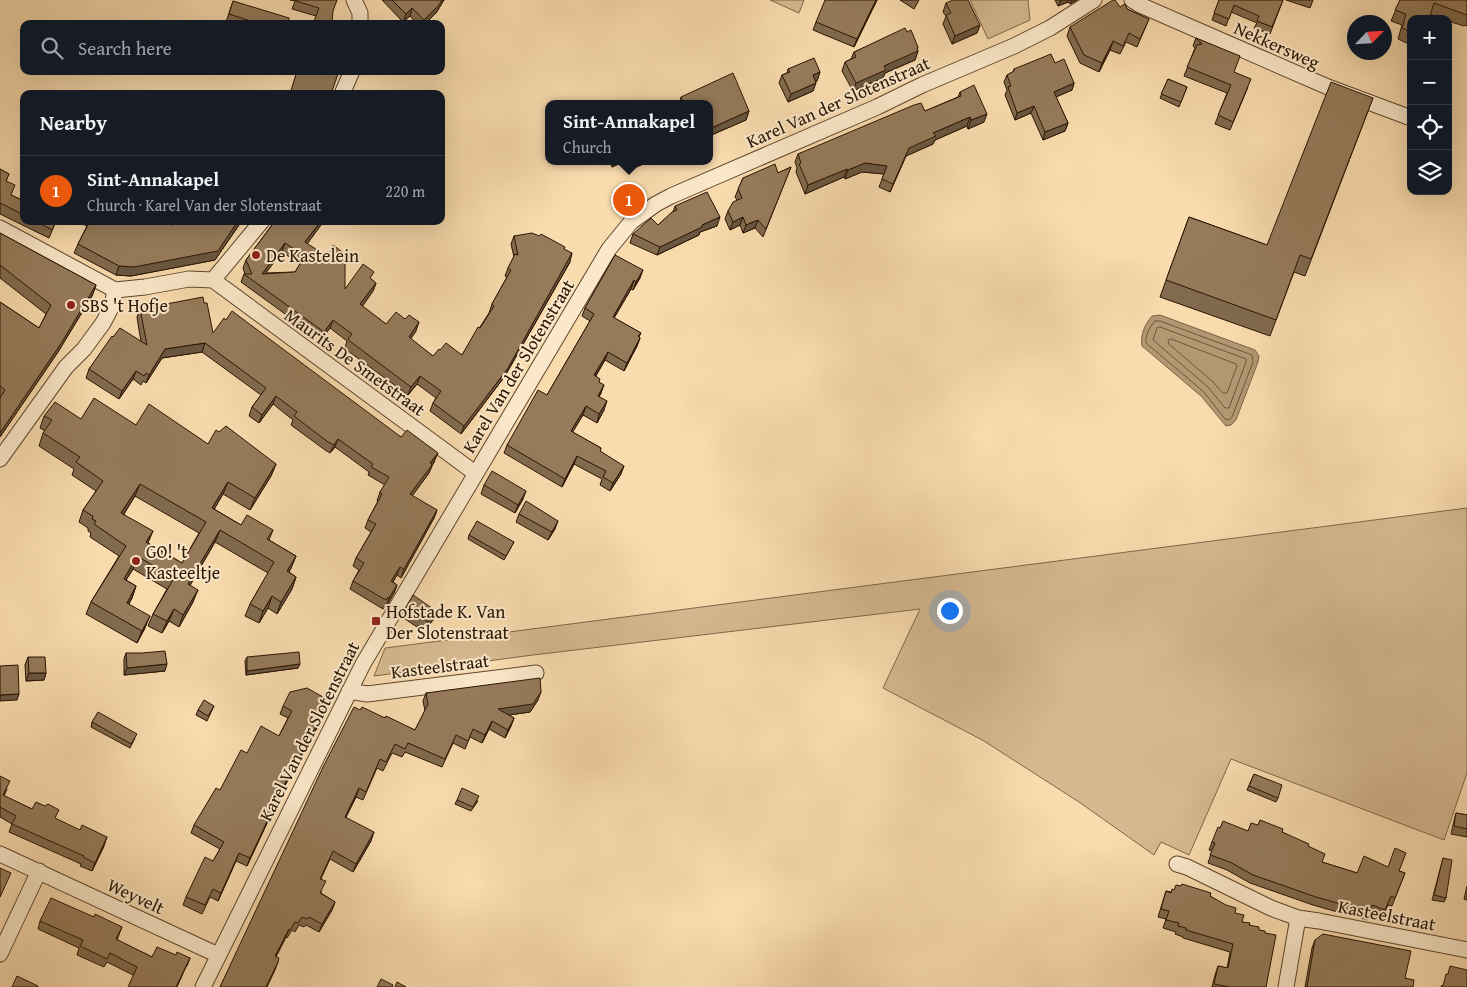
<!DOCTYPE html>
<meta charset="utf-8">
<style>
body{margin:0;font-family:"Gentium Book Plus",serif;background:#242831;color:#f1f3f6}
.controls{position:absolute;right:15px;top:15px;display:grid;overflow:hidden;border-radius:10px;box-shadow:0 5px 20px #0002}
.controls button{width:45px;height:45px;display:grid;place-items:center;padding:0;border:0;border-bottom:1px solid #363941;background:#171b24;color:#f1f3f6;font:25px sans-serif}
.compass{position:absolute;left:1347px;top:15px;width:45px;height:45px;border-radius:50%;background:#171b24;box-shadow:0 5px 20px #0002;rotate:65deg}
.you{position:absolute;left:949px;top:610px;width:18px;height:18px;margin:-12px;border:4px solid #fff;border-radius:50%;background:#1a73e8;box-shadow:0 0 0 8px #1a73e833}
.badge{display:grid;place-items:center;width:32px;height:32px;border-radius:50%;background:#ea580c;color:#fff;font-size:16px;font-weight:700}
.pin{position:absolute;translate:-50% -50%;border:2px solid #fff;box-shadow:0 1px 5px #0006}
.popup{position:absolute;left:545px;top:100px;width:168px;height:65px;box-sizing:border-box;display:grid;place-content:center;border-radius:10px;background:#171b24;filter:drop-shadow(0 1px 4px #0005);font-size:16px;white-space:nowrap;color:#9ea1a6}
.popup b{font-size:19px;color:#f1f3f6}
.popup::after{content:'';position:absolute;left:50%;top:100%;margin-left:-10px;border:10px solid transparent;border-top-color:#171b24}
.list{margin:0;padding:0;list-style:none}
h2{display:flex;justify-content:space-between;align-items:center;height:65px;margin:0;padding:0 20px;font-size:21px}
h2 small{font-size:16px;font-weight:400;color:#9ea1a6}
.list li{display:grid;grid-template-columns:32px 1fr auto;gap:15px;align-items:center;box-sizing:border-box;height:70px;padding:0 20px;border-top:1px solid #363941}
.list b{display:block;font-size:19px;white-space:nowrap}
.list p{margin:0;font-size:16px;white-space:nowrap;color:#9ea1a6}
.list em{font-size:16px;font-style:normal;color:#9ea1a6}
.icon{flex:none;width:28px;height:28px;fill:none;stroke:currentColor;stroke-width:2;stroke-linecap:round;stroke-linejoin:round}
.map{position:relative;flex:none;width:1467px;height:987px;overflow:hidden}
.search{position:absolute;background:#171b24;box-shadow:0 5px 20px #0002;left:20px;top:20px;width:425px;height:55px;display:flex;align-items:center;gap:12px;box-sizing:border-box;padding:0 18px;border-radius:10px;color:#9ea1a6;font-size:19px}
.panel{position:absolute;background:#171b24;box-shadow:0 5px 20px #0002;left:20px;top:90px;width:425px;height:135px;border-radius:10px}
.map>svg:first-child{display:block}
.green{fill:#d6b990;stroke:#806649}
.water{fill:#b39773;stroke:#7c6346}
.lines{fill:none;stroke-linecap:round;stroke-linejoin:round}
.shore{stroke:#6e563a;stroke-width:1}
.minor-casing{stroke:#5e462d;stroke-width:17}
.minor{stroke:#fbe8ca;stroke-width:15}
.wall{fill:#816a4e;stroke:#2a1402;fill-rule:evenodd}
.shaded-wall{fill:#695640;stroke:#2a1402}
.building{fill:#967b5b;stroke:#2a1402;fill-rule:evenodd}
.poi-dot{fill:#8f2418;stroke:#fbe8ca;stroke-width:2}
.labels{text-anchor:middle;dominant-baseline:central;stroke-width:4;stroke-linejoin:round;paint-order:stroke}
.street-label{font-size:18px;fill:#2a1402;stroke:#fbe8ca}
.poi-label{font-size:18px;fill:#2a1402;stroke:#fbe8ca;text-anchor:start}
</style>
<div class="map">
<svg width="1467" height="987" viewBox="0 0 1467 987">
<rect width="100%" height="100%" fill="#f9dbad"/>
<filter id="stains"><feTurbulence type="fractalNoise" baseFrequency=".004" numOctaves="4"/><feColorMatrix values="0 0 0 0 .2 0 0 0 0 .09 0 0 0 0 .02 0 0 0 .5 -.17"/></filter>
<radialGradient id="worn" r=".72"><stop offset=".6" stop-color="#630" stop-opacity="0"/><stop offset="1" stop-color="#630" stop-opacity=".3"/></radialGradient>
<!-- green -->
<path class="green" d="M770,0h34l-5,13z
M970,0h58l2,20 -42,19z
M1467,508v265l-23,67 -213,-81 -42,96 -28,-13 -7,13 -75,-53 -95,-61 -101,-53 37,-79 -387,46 -159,21 11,-28z"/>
<!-- water -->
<path class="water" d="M1160,315l95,35 4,6 -1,6 -22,58 -5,5 -5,1 -25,-30 -59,-50c-2,-11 3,-22 10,-30z"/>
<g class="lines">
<!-- shore -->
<path class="shore" d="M1155,321h5l92,34 1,7 -21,55 -3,3 -4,-1 -21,-27 -58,-49c-1,-7 4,-17 9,-22z
M1160,327l86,32v3l-17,46h-4l-17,-21 -55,-47 4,-12z
M1171,339l65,25 1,2 -10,27h-4l-10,-11 -44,-38 -1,-3z"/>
<defs>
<path id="minor" d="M354,0l6,13v11
M1132,0l8,5 188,82 83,31
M342,94l10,-23
M0,228l115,62 30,-3 44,-8 24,1
M213,280l262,193
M213,280l49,-59
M0,459l66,-92 18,-18 19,-26 9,-17 3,-16
M349,691l18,3 169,-21
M0,854l218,101
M1177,864l10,3 84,41 27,10 21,3 148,29
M0,954l39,-83
M203,987l160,-323 246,-415 22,-27 25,-18 15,-8 206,-89 45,-22 92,-39 36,-18 44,-28
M1286,987l12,-69"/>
</defs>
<!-- minor casing -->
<use href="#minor" class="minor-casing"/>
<!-- minor -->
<use href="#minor" class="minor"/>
</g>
<!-- wall -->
<path class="wall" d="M290,0h47l-21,16 -24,-7 3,-8z
M382,0h62l-8,13 -11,11h-8l-7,-8 -7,6z
M877,0l-23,47 -41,-17 3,-8z
M900,0h19l-5,9z
M1055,0h22l-7,4 -2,-2 -10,4z
M1219,0h64l-13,34 -16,-6 3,-5 -26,-11 -5,14 -14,-6z
M1286,0h27l-3,8z
M1400,0h67v26l-2,-1 -1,1 -16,-5v-2h-5l-13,-5 -19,5v26l-13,-6 4,-14 -11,-4z
M233,1l55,23h-57l-5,-2z
M946,3l34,22 -3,8 -25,11 -9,-20 3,-8 -3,-4z
M1120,7l7,2 22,10 -12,28 -11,-5 -6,12 -10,-4 -11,22 -19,-9 -13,-27 3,-9z
M907,32l11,19 -3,9 -30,13 -2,5 -30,13 -11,-20 3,-9 6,-3 3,-7z
M1196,38l38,34 14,15 -18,43 -15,-6 12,-31 -43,-17 11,-28 -2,-2z
M1055,63l19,20 -2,7 -16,7 12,26 -3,8 -22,9 -12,-27 -16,7 -10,-25 2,-5 -3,-8 3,-7 6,-3 1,-3z
M788,69l32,3 -3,9h-1l-3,10 -25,11 -9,-19 3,-8 5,-2z
M1168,79l19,8 -8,20 -19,-9z
M960,92l24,30 -16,7 -1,-3 -32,14 -2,4 -27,12 -16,36 -11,-5 5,-13 -22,-2 -17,7 -1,-2 -39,17 -9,-22 1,-4 -2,-6 3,-8 127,-43 33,-14z
M681,97l68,14 -3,9 -37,16v-32h-30z
M1373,98l-68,178 -11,-4 -24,64 -110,-39 29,-80 78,28z
M610,161h15l-13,6z
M630,161h20l-16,7z
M791,167l-28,70 -8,-9 -12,5 -3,-8 -10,5 -5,-11 3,-8 9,-11 -2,-3 8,-19 35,-5z
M0,169l9,5 -3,7 5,14 13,6v20h32l-7,17 -49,-24z
M675,206l42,20 -17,6 -1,3 -42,20 -27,-12 3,-9 25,-9 15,-13z
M75,221h78l20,4 1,-4h66l-1,4 -24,35 -84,16 -15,-1 -42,-22 4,-9 9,-18z
M275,221l32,23 38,45 26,-10 5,4 -3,8 -11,15 24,18 30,7 -6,8 23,17 7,-6 22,5 27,-42 3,-9 15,-27 -2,-1 3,-8 6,-11 -3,-13 3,-8 50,13 6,13 -65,114 -44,58 -31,-23 3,-8 3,-5 -19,-14 -9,11 -60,-44 -3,-4 2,-6 -17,-13 -9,12 -80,-58 3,-8h1l-2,-6 3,-8zM282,252l18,12 -5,8 -30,1z
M0,233l96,52 -4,11 -34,56 -58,85v-135l39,26 7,-14 -46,-36z
M615,255l25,23 -7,12 -2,-1 -17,29 27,15 -2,4 1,1 -3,8 -13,25 -19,-11 -9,16 3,6 2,11 -2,4 5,13 -7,13 -14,-8 -11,17 29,16 -1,4 21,22 -11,17 -10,-6 2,-6 -28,-15 -12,23 -58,-34 3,-8 40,-50 43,-74 -8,-5 3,-8z
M140,309l73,24 188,104 34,24 -3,4 -3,8 -17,23 25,14 -3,8 -33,60 -4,-3 -4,7 4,3 -3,8 -8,14 -1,-1 -2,3 -33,-20 3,-8 6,-11 -6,-4 3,-8 15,-26 -6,-4 3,-8 10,-19h-1l3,-9 5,-7 -17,-10 1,-3 -34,-25 -5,6 -5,-3 -34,-25 2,-5 -20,-16 -14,19 -10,-7 3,-9 9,-12 -59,-43 -40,6 -16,25 -3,-2 -2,4 -8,-6 -14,20 -33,-21 3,-9 24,-32 28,5 -4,-25z
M44,416l37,3 55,6 72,19 11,-12 57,32 -5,12 -21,34 -27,-16 -9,15 27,16 32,5 -4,10 27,16 -5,12 -2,4 7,5 -4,12 -15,25 -9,-6 -9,15 -14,-7 5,-12 18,-31 -53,-31 -25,43 3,17 -14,25 -10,-6 -7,12 -14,-7 5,-12 14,-25 -34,-20 -7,11 10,6 -4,12 -3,6 16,24 -8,15 -51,-29 5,-12 28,-46 -29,-19 1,-4 -3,-2v-3l-9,-6 4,-12 13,-19 -24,-16 2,-6 -35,-23 4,-13 2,-2 -5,-3zM135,496l64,37 -17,30 -34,-20 -24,-29z
M484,485l39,14 -8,14 -34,-19z
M519,514l36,15 -7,11 -32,-18z
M469,535l45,7 -10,18 -36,-21z
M405,609l28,11 -8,10 -7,-5 -1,2 -15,-10z
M126,653l39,18 -41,4v-16z
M28,657l18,16 -2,7 -18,1 -1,-16z
M247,657l51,11 -52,7 -1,-14z
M426,693l112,7 -8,12 -21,3 5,3 -3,8 -6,12 -16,-9 -7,14 -12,-6 -5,12 -12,-6 -11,24 -37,-15 -3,5 -10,-4 -9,18 -6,-3 -14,32 -7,-3 -10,20 25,24 -18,31 -23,-13 -9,20v14l14,9 -3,8 -13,22 -13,-7 -2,2 -5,-2 -4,7 -3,-2 -5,8 -1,-1 -10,20 -1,13 -55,17 140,-277 25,8 30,12 10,-19 -2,-10z
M214,706l-7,15 -11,-6 2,-5z
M283,706l44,4 -44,79 -36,77 -11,-5 -18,40 -8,-4 -8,17 -19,-9 3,-8 27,-36 7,-12 -29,-16 3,-8 26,-35 59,-54 9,-18 -8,-4z
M92,722l43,16 -5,10 -39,-21z
M1254,774l24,24 -2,4 -29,-12z
M0,776l7,13 -3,7 28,13 24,10 48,27 -12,25 -12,-5 1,-2 -72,-32 3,-8 -12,-7z
M457,800l21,1 -7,10 -16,-7z
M1456,813l11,2v22l-16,-3 3,-13z
M1258,825l24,7 26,14 14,16 35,11 31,-6 17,6 -13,33 -4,-1 -6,13 -12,-5 -3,7 -25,-10 -1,3 -28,-8 -63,-22 -23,-13 -19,-7 4,-12 -3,-1 3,-8 8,-14 28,3z
M1443,858l3,40 -2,4 -12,-2z
M1467,886v14l-3,-1z
M1166,891l5,1 39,4 25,17 7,9 23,11 1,54h-54l3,-12 3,-9 9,2 3,-16 -47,-14v-1l-8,-3 1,-2 -13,-4 3,-9 -8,-2z
M94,917l28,10 -5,13 35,17 24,-2 14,3 -3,8 -54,9 -26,-13 -3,5 -27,-12 2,-7 -41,-19 2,-8z
M1315,940l90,38 8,9h-108l7,-39z"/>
<!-- shaded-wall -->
<path class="shaded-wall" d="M442,0h2l-8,13 -11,11h-3l2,-4z
M876,0h1l-23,47 3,-8z
M1061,0h8l-1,2 -10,4z
M1072,0h5l-7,4z
M412,8l-2,8 -7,6 3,-8z
M980,25l-3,8 -25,11 3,-8z
M1113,41l-3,9 -11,22 3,-9z
M918,47l-1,5 1,-1 -3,9 -30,13 -2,5 -30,13 3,-8 28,-17z
M820,72l-3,9 -7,3 3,-9z
M816,83l-3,8 -25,11 3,-8z
M1074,83l-2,7 -21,9 3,-7z
M1034,106l-3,7 -16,7 2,-7z
M749,111l-3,9 -37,16v-7z
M987,114l-3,8 -16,7 3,-9z
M970,117l-3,9 -32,14 -2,4 -27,12 -16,36 19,-44 24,-15z
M1068,123l-3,8 -22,9 2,-8z
M614,161h11l-13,6z
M636,161h14l-16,7z
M865,163l22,3 -3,8 -22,-2 -17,7 3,-9z
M847,169l-3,8 -39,17 3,-9z
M720,217l-3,9 -17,6 -1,3 -42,20 3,-8 42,-22z
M743,217l-3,8 -10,5 3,-8z
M758,220l-3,8 -12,5 3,-8z
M238,221h2l-1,4 -24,35 -84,16 -15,-1 3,-9z
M321,221h3l-22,30 3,-9z
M285,243l-3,9 -23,30 3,-8z
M572,253l-2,9 -65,114 -44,58 3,-8z
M643,270l-3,8 -7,12 3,-8z
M634,280l-3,9 -21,36 3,-8z
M376,283l-3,8 -15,22 2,-9z
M96,285l-4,11 -34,56 -58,85v-4z
M333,320l-3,8 -9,12 3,-8z
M419,322l-3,9 -10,15 3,-9z
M640,338l-3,8 -13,25 3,-8z
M205,343l-3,9 -40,6 -16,25 3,-8 16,-26z
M608,352l-3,8 -14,23 3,-8z
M136,371l-3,8 -14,20 3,-8z
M420,376l-3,8 -9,11 3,-8z
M604,385l-3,8 -6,11 3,-8z
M276,396l-3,8 -14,19 3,-8z
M607,401l-3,9 -7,13 2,-9z
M586,406l-3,9 -15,25 3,-9z
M338,439l-3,8 -5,6 4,-8z
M438,453l-9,20 -22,30 3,-9z
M577,456l-3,8 -12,23 3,-8z
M276,464l-5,12 -21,34 5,-12z
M624,466l-3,8 -11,17 3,-8z
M228,482l-5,12 -15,26 4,-12z
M140,484l-5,12 -18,29 4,-12z
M526,491l-3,8 -8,14 3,-8z
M437,510l-3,8 -33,60 3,-9z
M558,521l-3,8 -7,11 4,-8z
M220,530l-5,12 -31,54 4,-12z
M153,531l-5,12 -7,11 5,-12z
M137,556l-4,13 -14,22 5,-12z
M296,556l-5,12 -9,15 5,-12z
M400,567l-3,8 -9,14 3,-8z
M296,577l-4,12 -15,25 4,-12z
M397,585l-3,8 -8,14 3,-9z
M136,586l-4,12 -10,17 5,-12z
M198,590l-5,12 -14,25 4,-12z
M272,596l-4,12 -9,15 4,-12z
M174,609l-5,12 -7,12 5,-12z
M436,611l-3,9 -8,10 3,-8z
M150,616l-5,12 -8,15 5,-12z
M167,664l-2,7 -41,4 3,-7z
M300,664l-2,4 -52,7 1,-4z
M29,673h17l-2,7 -18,1z
M541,692l-3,8 -8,12 -35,5 3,-8z
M19,694l-2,6 -17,1v-6z
M330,701l-3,9 -44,79 -36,77 3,-8 36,-77z
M514,718l-3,8 -6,12 3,-8z
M492,721l-3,8 -7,14 3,-8z
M359,788l-3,9 -14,28 3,-8z
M374,832l-3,9 -18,31 3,-8z
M107,837l-3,9 -12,25 3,-8z
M239,853l-3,8 -18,40 3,-8z
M335,902l-3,8 -13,22 3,-8z
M289,929l-3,8 -14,27 3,-8z
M190,958l-13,29h-1z
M278,962l-3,8 -8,17h-1z"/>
<!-- building -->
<path class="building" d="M296,0h41l-4,11 -1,13h-19l6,-16 -23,-7z
M392,0h50l-3,5 -15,15 -12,-12 -6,6z
M825,0h51l-19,39 -41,-17z
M953,0h15l12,25 -25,11 -9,-21 5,-2 -5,-10z
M1113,0h2l5,7 5,-3 2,5 22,10 -9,20 -11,-6 -6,13 -10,-5 -11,22 -18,-8 -14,-28z
M1219,0h64l-11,27 -15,-6 2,-5 -25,-11 -5,14 -15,-6z
M1400,0h67v15l-33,-12 -5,16h-18v13l-9,-4 4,-14 -11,-4z
M233,1l56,17 -1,6h-28l-31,-10z
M905,28l2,4 4,-2 7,17 -1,1 1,3 -34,15 2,4 -30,13 -11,-21 11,-5 -2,-5z
M1196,38l44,18 -6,16 17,7 -18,43 -15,-7 13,-30 -44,-18 10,-22 5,-1z
M1051,54l4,9 9,-4 10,24 -20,9 14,31 -23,9 -11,-26 -17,7 -9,-26 3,-1 -4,-11 7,-4v-2z
M814,58l6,14 -7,3 3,8 -25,11 -9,-19 8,-3 -2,-3z
M297,71h42l-8,23h-41z
M733,73l16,38 -40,18v-25h-25l-3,-7z
M1168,79l19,8 -6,15 -20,-8z
M1331,82l42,16 -62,161 -11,-4 -24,65 -110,-40 23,-63 78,28z
M974,85l13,29 -16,6 -1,-3 -37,16 3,3 -27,12 -16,36 -11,-5 5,-13 -22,-3 -17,7 -1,-1 -39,16 -9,-21 2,-1 -3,-9 116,-49 7,-2 4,8 36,-15 -1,-4z
M775,164l3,9 13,-6 -25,62 -8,-9 -12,5 -3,-8 -10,5 -5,-11 5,-9 9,-4 -4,-9 5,-11z
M0,169l9,5 -3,7 9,4 -4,10 13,6v14l-24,-12z
M707,192l13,25 -18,8v2l-42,20 -27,-13 18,-16 7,7 14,-13 5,-2 -2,-4z
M36,221h20l-4,9z
M90,221h63l20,4 1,-4h64l-20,30 -84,16 -15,-1 -41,-22z
M275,221h46l-16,21 23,15 5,-12 12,9v35l18,-25 11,8 -4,6 6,5 -16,21 26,20 10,-12 9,7 4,-4 10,7 -10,15 24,19 6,-7 1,1 6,-7 16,12 16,-28 2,1 14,-22 -2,-2 19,-34 -3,-2 7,-14 3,1 -4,-19 18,-3 7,3 2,-2 24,13 -1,2 8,4 -64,115 -44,58 -31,-23 8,-12 -21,-15 -9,11 -60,-45 -3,-3 4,-5 -19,-14 -9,12 -80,-58h8l-6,-14zM285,243l20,13 -10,16 -33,2z
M0,233l96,52 -34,57 -62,91v-35l5,-8 -5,-4v-84l39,26 12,-23 -51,-40z
M615,255l28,15 -7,12 -2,-2 -21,37 28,16 -3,3 2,2 -13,25 -19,-11 -14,23 6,4 -1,3 5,3 -6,11 9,5 -8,13 -13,-8 -15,25 30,17 -1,3 24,15 -11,17 -10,-6 3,-6 -29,-15 -12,23 -58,-34 31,-55 9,5 47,-81 -9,-6z
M203,297l1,6h3l6,30 11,-15 2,2 6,-9 169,126 6,-7 31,23 -8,10 2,2 -22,29 27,16 -33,59 -4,-2 -9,14 6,4 -8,13 -1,-1 -2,3 -33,-19 11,-18 -8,-5 20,-34 -8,-4 14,-26 -2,-2 9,-15 -18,-10 2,-3 -35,-25 -4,6 -6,-3 -34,-26 3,-4 -21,-16 -14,19 -10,-8 14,-19 -61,-45 -40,6 -16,26 -3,-2 -2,3 -8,-5 -14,20 -33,-22 23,-33 1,1 7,-9 27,17 -7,-36z
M94,398l42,27 13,-21 59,40 8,-14 3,2 7,-6 50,38 -21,34 -27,-16 -16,26 29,17 6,-10 26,15 -6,9 29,17 -9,15 9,6 -15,25 -9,-6 -9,15 -13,-7 24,-42 -54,-32 -32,54 10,6 -15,25 -9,-6 -7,12 -14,-7 21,-36 -37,-22 -13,23 12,7 -9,17 23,13 -8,15 -51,-29 35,-56 -32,-22 2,-3 -4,-2 1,-3 -10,-6 20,-29 -27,-19 4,-5 -37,-24 9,-13 -8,-4 11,-14 26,17zM140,484l66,38 -24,41 -36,-21 7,-11 -32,-18z
M492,471l34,20 -8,14 -34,-20z
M526,501l32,20 -6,11 -33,-18z
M477,521l37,21 -8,14 -37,-21z
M413,595l23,16 -8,11 -7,-5 -1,1 -15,-9z
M165,651l2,13 -40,4 -1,-15h16z
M299,652l1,12 -53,7v-14z
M28,657h17l1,16h-17z
M18,665l1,29 -19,1v-29z
M540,678l1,14 -8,12 -35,5 16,9 -6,12 -16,-9 -7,14 -12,-6 -5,12 -12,-6 -11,24 -37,-16 -3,6 -10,-5 -9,18 -6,-3 -14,33 -7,-4 -14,29 29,15 -18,32 -23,-13 -13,28 6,2 -6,12 15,9 -13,22 -13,-7 -2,2 -5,-2 -4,6 -3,-1 -5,8 -1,-1 -14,27 4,2 -1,4 -12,25h-46l103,-220 31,-60 6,3 2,-3 23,11 1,-2 29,14 13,-26 -2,-11z
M307,688l23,13 -44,80 -36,77 -11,-5 -18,40 -8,-4 -8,16 -19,-8 19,-40 8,4 11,-19 -30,-17 22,-37 4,2 21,-40 6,3 14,-27 18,10 13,-25 -9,-5 7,-14z
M204,700l10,6 -6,10 -10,-6z
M98,712l39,22 -6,10 -39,-22z
M1254,774l28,11 -4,13 -29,-12z
M0,776l10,5 -7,14 29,14 4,-7 9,4 3,-2 11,6 -4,8 25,12 2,-5 25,12 -12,26 -12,-6 1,-1 -72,-32 4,-8 -16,-9z
M462,788l17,8 -6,11 -16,-7z
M1456,813l11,2v14l-13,-3z
M1260,820l23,9 -1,3 27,12 -1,2 17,8 -3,8 35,11 7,-17 24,11 7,-19 11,5 -7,18 6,2 -10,25 -4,-2 -6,14 -13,-5 -2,7 -26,-10v3l-28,-8 -63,-22 -23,-13 -20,-7 5,-12 -3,-1 6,-15 2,1 3,-7 25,10 3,-8 7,2z
M1443,858l9,2 -6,38 -12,-3z
M0,868l11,5 -11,24z
M1182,884l29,9 -1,3 16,9 10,3 -1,5 9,2 -2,7 8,1 -1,2 10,2v3l6,1v2l11,2 -10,52h-36l-16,-3 4,-18 10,2 5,-24 -47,-14v-2l-8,-2 1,-3 -13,-3 3,-9 -8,-2 5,-18 5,2 1,-4 2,1 2,-5 5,1z
M51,898l43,19 1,-3 27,13 -6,12 36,18 5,-10 19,8 1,-3 13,6 -14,29h-48l9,-20 -27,-14 -3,6 -27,-13 3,-6 -43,-19z
M1323,934l88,17 -6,27 9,2 -1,7h-106l8,-47z
M1450,966l17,4v17h-26l1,-2 1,1 3,-12h2z
M17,976l21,10v1h-26z
M381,979l12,6 -1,2h-15z
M397,982l9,5h-11z"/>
<!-- markers -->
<g class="poi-dot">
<circle cx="256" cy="255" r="5"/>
<circle cx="71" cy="305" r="5"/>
<circle cx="136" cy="561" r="5"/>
<rect x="371" y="616" width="10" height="10" rx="2.5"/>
</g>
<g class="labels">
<!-- street labels -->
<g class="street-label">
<text transform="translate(1277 45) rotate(24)">Nekkersweg</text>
<text transform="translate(838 102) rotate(-24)">Karel Van der Slotenstraat</text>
<text transform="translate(355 362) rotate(36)">Maurits De Smetstraat</text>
<text transform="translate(518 366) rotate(-59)">Karel Van der Slotenstraat</text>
<text transform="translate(440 666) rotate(-7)">Kasteelstraat</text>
<text transform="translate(309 731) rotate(-63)">Karel Van der Slotenstraat</text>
<text transform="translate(136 896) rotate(25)">Weyvelt</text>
<text transform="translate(1387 915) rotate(11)">Kasteelstraat</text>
</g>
<!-- poi labels -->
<g class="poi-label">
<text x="266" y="255">De Kastelein</text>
<text x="81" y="305">SBS 't Hofje</text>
<text x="146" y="551">GO! 't<tspan x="146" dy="21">Kasteeltje</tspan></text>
<text x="386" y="611">Hofstade K. Van<tspan x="386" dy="21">Der Slotenstraat</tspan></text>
</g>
</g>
<rect width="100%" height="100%" filter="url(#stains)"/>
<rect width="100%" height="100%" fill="url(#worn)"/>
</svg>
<div class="controls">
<button>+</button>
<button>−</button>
<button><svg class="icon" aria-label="locate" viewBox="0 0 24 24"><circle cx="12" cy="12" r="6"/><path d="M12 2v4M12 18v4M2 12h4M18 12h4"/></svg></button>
<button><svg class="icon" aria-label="layers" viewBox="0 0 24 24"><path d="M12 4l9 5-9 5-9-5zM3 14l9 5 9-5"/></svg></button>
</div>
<svg class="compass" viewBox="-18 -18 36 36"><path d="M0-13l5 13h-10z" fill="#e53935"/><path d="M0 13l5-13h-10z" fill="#9ea1a6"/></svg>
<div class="you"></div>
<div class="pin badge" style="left:629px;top:200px">1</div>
<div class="popup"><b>Sint-Annakapel</b>Church</div>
<div class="search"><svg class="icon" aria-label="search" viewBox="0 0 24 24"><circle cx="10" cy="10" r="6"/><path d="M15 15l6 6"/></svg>Search here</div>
<section class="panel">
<h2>Nearby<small></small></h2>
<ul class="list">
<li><span class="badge">1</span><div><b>Sint-Annakapel</b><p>Church · Karel Van der Slotenstraat</p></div><em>220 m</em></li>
</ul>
</section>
</div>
